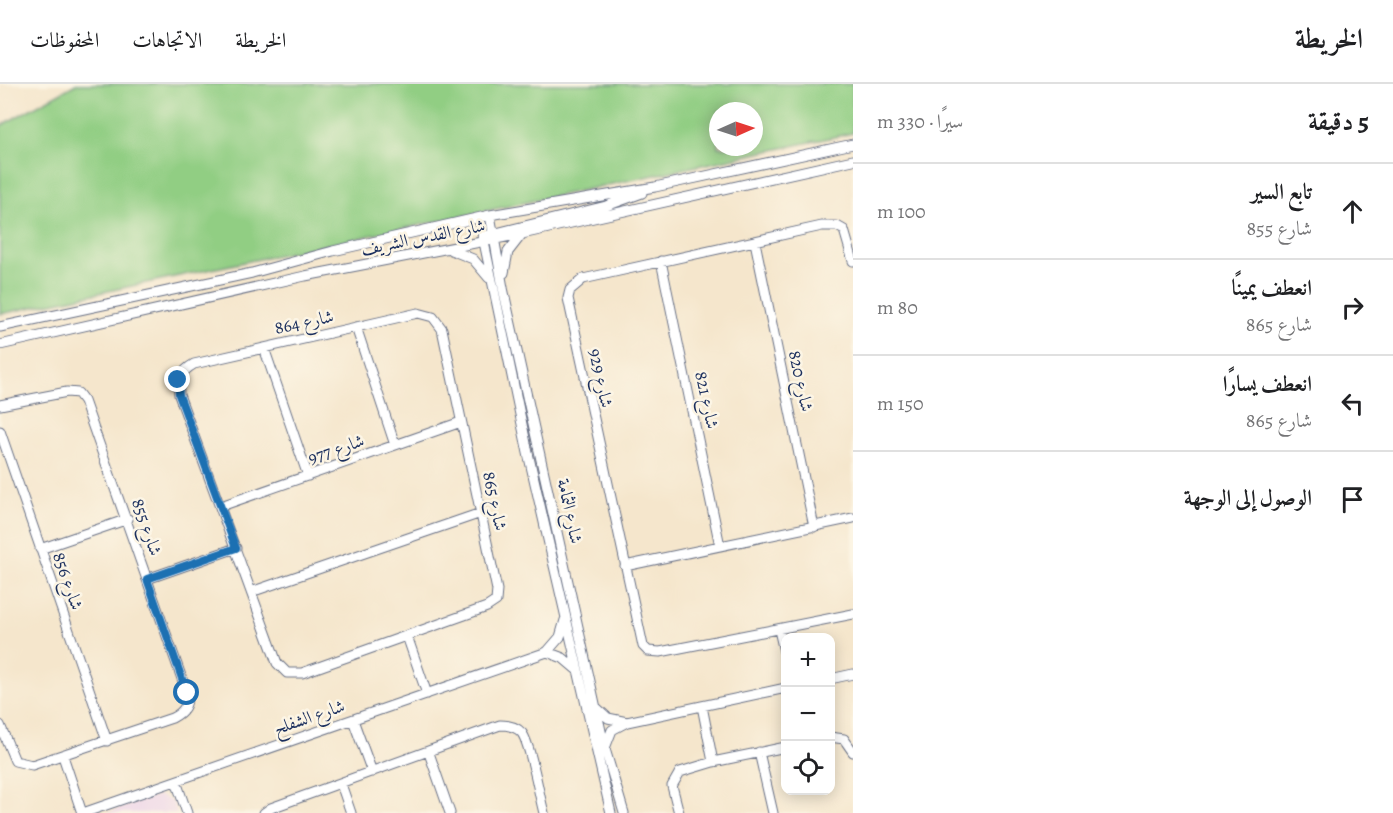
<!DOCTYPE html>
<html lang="ar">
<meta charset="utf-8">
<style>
body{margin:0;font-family:Alegreya,Amiri,serif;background:#f6f6f6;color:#202124;direction:rtl}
.controls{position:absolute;right:18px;bottom:18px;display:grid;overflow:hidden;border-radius:12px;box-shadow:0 3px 15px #0003}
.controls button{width:54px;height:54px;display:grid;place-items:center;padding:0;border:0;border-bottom:2px solid #e0e0e0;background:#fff;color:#202124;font:30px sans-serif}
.compass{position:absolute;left:709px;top:18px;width:54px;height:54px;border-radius:50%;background:#fff;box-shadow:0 3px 15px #0003;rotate:87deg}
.stop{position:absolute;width:18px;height:18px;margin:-14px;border:4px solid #1f6fb2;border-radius:50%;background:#fff}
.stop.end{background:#1f6fb2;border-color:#fff;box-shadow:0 2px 6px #0008}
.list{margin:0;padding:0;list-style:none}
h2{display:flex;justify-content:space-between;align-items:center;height:78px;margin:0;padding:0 24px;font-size:26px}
h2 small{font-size:20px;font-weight:400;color:#757577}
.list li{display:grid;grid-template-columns:39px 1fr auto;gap:18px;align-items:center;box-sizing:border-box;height:96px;padding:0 24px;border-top:2px solid #e0e0e0}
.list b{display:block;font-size:22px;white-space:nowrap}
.list p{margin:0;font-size:20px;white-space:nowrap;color:#757577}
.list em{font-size:20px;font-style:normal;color:#757577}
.icon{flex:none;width:33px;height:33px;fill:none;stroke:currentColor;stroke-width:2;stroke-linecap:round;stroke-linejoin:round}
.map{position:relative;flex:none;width:853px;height:729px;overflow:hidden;direction:ltr}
header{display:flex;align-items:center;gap:36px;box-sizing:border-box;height:84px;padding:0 30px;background:#fff;border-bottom:2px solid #e0e0e0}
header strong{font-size:28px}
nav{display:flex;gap:33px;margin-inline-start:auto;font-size:21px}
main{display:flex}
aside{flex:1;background:#fff}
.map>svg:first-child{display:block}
.built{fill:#ecd1ea}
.green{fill:#91ce83;stroke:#567e70;stroke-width:1.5;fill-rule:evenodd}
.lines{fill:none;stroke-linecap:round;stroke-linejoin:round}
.minor-casing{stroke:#676f84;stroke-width:11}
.minor{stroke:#fff;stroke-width:9}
.route{stroke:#1f6fb2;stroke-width:8}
.labels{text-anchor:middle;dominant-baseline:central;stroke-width:5;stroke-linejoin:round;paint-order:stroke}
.street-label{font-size:18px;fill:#1b2f5e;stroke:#fcf5e5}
</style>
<header>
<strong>الخريطة</strong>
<nav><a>الخريطة</a><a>الاتجاهات</a><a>المحفوظات</a></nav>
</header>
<main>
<aside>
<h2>5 دقيقة<small>سيرًا · 330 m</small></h2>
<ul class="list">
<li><svg class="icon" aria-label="ahead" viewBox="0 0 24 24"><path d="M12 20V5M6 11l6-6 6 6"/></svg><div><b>تابع السير</b><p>شارع 855</p></div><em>100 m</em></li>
<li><svg class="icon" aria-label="right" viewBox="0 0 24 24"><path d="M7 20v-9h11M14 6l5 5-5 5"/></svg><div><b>انعطف يمينًا</b><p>شارع 865</p></div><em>80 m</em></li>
<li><svg class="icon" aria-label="left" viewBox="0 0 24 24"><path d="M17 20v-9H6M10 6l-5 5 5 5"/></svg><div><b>انعطف يسارًا</b><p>شارع 865</p></div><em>150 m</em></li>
<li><svg class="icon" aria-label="arrive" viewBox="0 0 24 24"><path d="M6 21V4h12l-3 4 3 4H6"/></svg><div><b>الوصول إلى الوجهة</b></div></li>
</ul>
</aside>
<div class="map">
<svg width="853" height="729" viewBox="0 0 853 729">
<rect width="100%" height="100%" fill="#fcf5e5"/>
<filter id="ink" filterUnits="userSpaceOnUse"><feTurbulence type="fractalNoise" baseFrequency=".0167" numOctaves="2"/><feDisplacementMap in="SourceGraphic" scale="12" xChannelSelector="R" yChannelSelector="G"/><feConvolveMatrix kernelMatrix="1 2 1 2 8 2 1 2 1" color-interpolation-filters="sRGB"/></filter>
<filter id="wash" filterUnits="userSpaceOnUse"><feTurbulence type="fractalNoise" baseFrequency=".008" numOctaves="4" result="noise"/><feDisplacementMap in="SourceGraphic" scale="24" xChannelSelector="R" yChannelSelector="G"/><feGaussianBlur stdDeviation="1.35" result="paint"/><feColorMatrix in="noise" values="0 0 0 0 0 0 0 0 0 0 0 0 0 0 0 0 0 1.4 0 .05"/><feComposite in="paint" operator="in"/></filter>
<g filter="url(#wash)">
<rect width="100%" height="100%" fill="#f5e6cc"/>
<!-- built -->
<path class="built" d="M159,711l14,7 4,11h-70z"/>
<!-- green -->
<path class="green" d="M76,0h777v49l-853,181v-188zM718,27h36v36h-36z"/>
</g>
<g filter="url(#ink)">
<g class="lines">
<defs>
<path id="minor" d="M490,131l13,73 102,461 19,64
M479,134l49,235 83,360
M488,151l118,-29 36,-13
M755,158l59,285
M451,166l22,9 16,19
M661,177l59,285
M853,177l-9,-31 -7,-4h-15l-239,53 -13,11 -2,8 75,348 5,5 12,1 193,-38
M504,189l4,-21 14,-18
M418,229l15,4 9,12 55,261 -1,11 -9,6 -185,66h-15l-10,-10 -98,-268c-1,-16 1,-23 15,-31z
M0,243l252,-54 81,-22 157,-36 165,-28 198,-43
M356,243l39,118
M0,261l305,-69 217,-42 331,-74
M264,264l44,128
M0,321l67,-13 11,1 6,8 103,292c1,12 -3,19 -15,25l-140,47 -17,-4 -15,-36
M0,347l107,310
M221,422l240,-84
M40,465l88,-30
M625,482l228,-48
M147,495l89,-31
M251,508l230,-79
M779,546l7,30
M407,552l20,58
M547,568l16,6 13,11
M830,595l23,-5
M702,622l11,56
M597,624l11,10 19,4
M353,636l19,52
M830,653l14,2 9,13
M605,664l7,-18 15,-8 159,-34
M759,668l14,61
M429,669l21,60
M63,672l19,57
M176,697l11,32
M341,700l10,29
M83,729l464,-161 13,-15 5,-17
M264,729l7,-5 229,-83c8,0 16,1 22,8 9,13 17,62 22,80
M679,729l-7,-27 8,-14 33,-10 73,-15"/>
</defs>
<!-- minor casing -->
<use href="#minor" class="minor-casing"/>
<!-- minor -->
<use href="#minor" class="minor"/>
</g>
</g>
<g class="lines" filter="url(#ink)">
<!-- route -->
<path class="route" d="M178,296l1,15 57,153 -89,31 40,114"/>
</g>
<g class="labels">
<!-- street labels -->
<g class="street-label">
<text transform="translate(423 153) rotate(-11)">شارع القدس الشريف</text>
<text transform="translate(304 238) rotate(-12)">شارع 864</text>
<text transform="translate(601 294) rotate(78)">شارع 929</text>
<text transform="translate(801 297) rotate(78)">شارع 820</text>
<text transform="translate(707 316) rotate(78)">شارع 821</text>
<text transform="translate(336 365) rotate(-19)">شارع 977</text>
<text transform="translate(495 417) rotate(78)">شارع 865</text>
<text transform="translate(570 427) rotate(78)">شارع الثمامة</text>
<text transform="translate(147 443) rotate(71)">شارع 855</text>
<text transform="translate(68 497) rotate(71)">شارع 856</text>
<text transform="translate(309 633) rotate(-19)">شارع الشفلح</text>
</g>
</g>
</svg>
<div class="controls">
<button>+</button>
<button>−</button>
<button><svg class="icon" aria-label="locate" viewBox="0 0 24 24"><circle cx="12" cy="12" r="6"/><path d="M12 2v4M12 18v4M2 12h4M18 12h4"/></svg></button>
</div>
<svg class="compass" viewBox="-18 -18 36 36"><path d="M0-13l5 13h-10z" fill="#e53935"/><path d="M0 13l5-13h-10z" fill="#757577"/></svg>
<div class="stop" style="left:187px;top:609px"></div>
<div class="stop end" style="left:178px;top:296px"></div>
</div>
</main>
